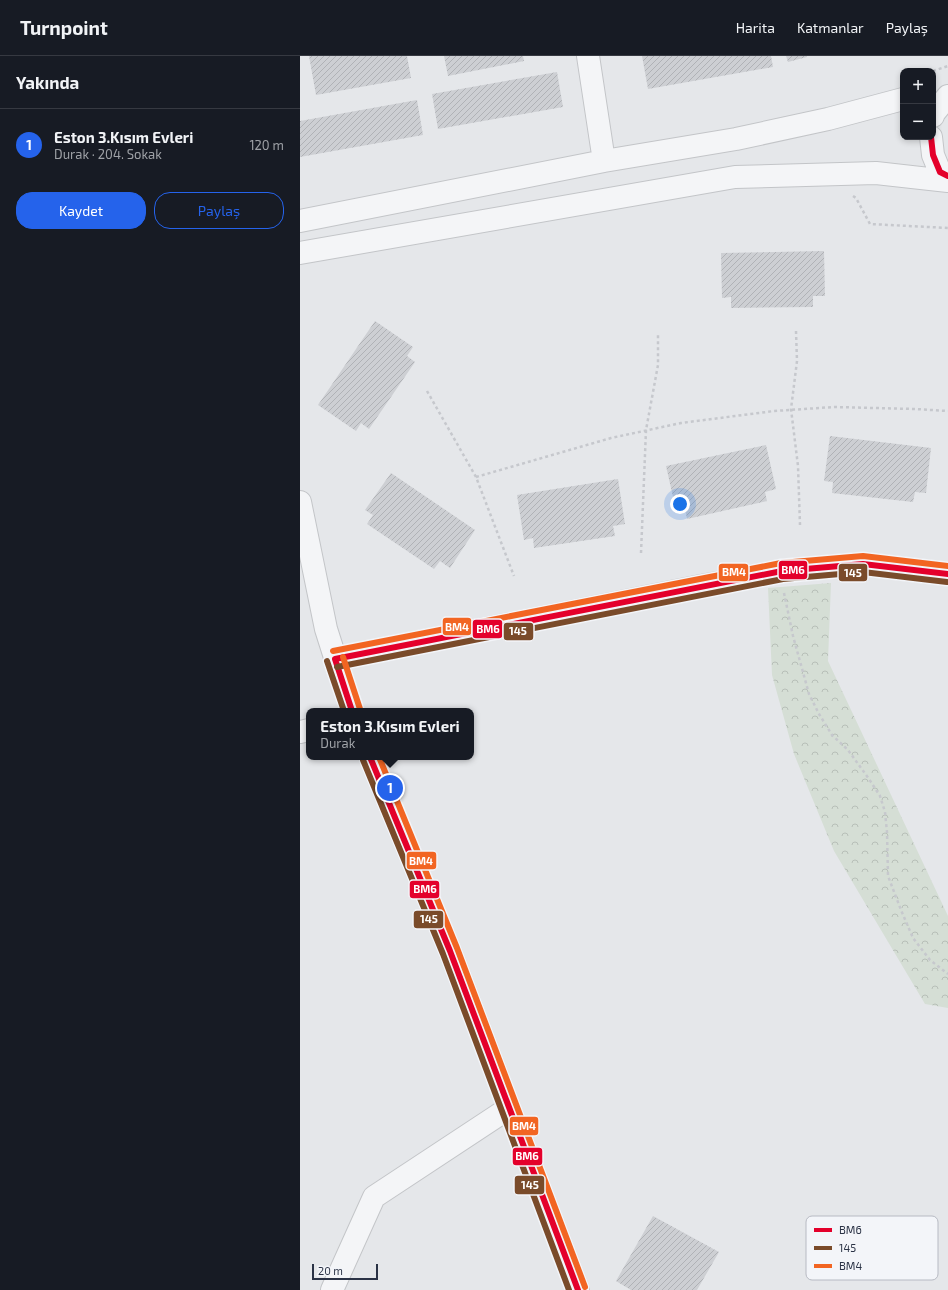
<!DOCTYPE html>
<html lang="tr">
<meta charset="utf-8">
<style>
body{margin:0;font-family:"Exo 2",sans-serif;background:#242831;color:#f1f3f6}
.controls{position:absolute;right:12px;top:12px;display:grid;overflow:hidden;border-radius:8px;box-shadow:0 2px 6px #0003}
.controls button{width:36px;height:36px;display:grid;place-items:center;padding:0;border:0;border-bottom:1px solid #363941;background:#171b24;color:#f1f3f6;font:20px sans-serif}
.scale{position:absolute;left:12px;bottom:10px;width:66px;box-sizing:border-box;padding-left:4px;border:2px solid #2a3245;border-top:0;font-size:11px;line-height:14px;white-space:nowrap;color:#2a3245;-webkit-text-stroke:3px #f3f5f9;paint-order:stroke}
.you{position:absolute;left:380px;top:448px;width:14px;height:14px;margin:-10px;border:3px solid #fff;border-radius:50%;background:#1a73e8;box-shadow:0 0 0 6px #1a73e833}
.badge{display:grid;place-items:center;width:26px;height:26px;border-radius:50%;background:#2563eb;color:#fff;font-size:13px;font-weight:700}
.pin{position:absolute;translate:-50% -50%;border:2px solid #fff;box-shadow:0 1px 4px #0006}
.popup{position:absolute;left:6px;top:652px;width:168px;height:52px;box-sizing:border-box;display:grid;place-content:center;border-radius:8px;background:#171b24;filter:drop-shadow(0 1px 3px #0005);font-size:13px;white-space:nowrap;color:#9ea1a6}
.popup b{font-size:15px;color:#f1f3f6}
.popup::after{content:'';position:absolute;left:50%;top:100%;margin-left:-8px;border:8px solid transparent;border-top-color:#171b24}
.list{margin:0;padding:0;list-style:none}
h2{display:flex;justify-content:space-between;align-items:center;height:52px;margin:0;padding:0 16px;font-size:17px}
h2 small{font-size:13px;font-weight:400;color:#9ea1a6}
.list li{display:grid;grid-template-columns:26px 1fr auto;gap:12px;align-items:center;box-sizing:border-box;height:72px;padding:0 16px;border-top:1px solid #363941}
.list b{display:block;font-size:15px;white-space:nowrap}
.list p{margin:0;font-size:13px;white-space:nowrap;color:#9ea1a6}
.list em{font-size:13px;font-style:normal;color:#9ea1a6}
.actions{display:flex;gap:8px;padding:12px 16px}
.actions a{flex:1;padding:9px 0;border:1px solid #2563eb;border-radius:16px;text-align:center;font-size:14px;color:#2563eb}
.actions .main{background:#2563eb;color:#fff}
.map{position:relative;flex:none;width:648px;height:1234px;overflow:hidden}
header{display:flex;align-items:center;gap:24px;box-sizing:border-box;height:56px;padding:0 20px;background:#171b24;border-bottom:1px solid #363941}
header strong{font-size:19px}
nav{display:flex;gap:22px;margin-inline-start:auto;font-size:14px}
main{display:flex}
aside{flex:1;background:#171b24}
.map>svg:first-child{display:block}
.park{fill:url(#park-crowns)}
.building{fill:url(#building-hatch)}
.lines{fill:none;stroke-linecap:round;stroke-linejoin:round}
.minor-casing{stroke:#c3c5c8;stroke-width:24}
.path{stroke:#c6c8cd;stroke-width:2.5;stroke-dasharray:3 3;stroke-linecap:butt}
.minor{stroke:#f4f5f7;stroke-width:22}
.bus-1-casing{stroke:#f3f5f9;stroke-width:9}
.bus-2-casing{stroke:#f3f5f9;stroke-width:9}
.bus-3-casing{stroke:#f3f5f9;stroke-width:9}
.bus-1{stroke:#e4002b;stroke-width:6}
.bus-2{stroke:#7a4b2a;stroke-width:6}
.bus-3{stroke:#f26522;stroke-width:6}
.key{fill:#f3f5f9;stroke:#b7bac3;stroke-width:1}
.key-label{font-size:11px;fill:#2a3245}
.line-badge{stroke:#f3f5f9;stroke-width:1.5}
.badge-label{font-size:11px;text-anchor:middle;font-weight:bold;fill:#fff}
</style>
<header>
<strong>Turnpoint</strong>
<nav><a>Harita</a><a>Katmanlar</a><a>Paylaş</a></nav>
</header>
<main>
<aside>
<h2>Yakında<small></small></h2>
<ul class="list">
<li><span class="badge">1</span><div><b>Eston 3.Kısım Evleri</b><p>Durak · 204. Sokak</p></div><em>120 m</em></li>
</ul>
<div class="actions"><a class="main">Kaydet</a><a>Paylaş</a></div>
</aside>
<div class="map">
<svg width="648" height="1234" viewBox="0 0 648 1234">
<defs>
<pattern id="park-crowns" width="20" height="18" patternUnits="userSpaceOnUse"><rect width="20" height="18" fill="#d5ded5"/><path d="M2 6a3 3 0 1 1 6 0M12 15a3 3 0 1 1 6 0" fill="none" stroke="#b7bfb8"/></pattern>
<pattern id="building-hatch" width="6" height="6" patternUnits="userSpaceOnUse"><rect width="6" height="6" fill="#cdcfd3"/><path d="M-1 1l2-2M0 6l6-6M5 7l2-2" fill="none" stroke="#b0b2b6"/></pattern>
</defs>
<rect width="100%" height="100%" fill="#e5e7ea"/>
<!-- park -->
<path class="park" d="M531,527l-3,78 120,255v92l-23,-4 -91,-153 -40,-97 -22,-79 -4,-87z"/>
<!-- building -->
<path class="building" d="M9,0h98l4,22 -95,17z
M144,0h79l1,5 -76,15z
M342,0h129l2,11 -125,22z
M486,0h21v1l-19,5z
M257,16l6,35 -125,22 -6,-35z
M117,44l6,35 -123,22v-36z
M524,195l1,45h-12v11l-82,1v-11l-9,1 -1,-45z
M75,265l38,26 -6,9 8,6 -46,67 -8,-6 -5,8 -38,-26z
M530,380l101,12 -5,45 -11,-1 -2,10 -81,-9 1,-11 -9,-1z
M466,389l10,44 -11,3 2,9 -80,18 -2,-11 -9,2 -10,-44z
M91,417l84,57 -25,38 -10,-7 -6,8 -67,-45 6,-9 -8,-5z
M318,423l7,45 -12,2 2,10 -81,12 -1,-10 -9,2 -7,-45z
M353,1160l66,36 -22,38h-66l-15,-9z"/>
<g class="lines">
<defs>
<path id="minor" d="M288,0l16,105
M633,60l1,-3 14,-17
M631,81l2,18 7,17 8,4
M0,165l304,-60 132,-22 92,-20 75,-20
M0,197l435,-76 141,-4 72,8
M0,446l26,127 26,82
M35,603l366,-73 81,-15 81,-7 85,10
M0,676l9,-2
M70,701l80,194 128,339
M32,1234l42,-93 135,-89"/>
</defs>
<!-- minor casing -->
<use href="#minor" class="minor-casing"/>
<!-- path -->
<path class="path" d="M633,15l15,-5
M553,140l3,2 14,26 78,4
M496,275l1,30 -6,48 7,57 2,59
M127,335l49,86 38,99
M176,421l135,-39 70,-15 93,-12 60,-4 81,2 33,2
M341,497l5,-123 12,-65v-31
M484,537l9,43 16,58 10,20 13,21 16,15 21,29 11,17 5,16 2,20 1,44 13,34 12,28 17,22 18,14"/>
<!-- minor -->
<use href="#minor" class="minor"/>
<defs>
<path id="bus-1" d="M631,81l2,18 7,17 8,4
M35,603l447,-88 81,-7 85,10
M35,603l17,52
M70,701l80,194 128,339"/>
<path id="bus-2" d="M27,605l17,50
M37,611l446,-88 80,-7 84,10
M63,704l80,194 126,336"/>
<path id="bus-3" d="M33,595l448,-88 82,-7 85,10
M43,601l17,52
M79,701l78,191 128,339"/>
</defs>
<!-- bus-1 casing -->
<use href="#bus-1" class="bus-1-casing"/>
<!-- bus-2 casing -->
<use href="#bus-2" class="bus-2-casing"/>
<!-- bus-3 casing -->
<use href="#bus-3" class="bus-3-casing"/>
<!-- bus-1 -->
<use href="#bus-1" class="bus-1"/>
<!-- bus-2 -->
<use href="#bus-2" class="bus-2"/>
<!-- bus-3 -->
<use href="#bus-3" class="bus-3"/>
</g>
<!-- legend -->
<rect x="506" y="1160" width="132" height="64" rx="6" class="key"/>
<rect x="514" y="1172" width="18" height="4" fill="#e4002b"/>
<rect x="514" y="1190" width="18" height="4" fill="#7a4b2a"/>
<rect x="514" y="1208" width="18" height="4" fill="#f26522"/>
<g class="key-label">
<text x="539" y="1178">BM6</text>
<text x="539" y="1196">145</text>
<text x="539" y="1214">BM4</text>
</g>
<g class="line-badge">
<rect x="478" y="504" width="30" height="20" rx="4" fill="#e4002b"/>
<rect x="418" y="507" width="31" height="19" rx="4" fill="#f26522"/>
<rect x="538" y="507" width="30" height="19" rx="4" fill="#7a4b2a"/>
<rect x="142" y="561" width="30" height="19" rx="4" fill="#f26522"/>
<rect x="172" y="563" width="31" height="20" rx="4" fill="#e4002b"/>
<rect x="203" y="566" width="31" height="19" rx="4" fill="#7a4b2a"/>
<rect x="106" y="795" width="31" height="19" rx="4" fill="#f26522"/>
<rect x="109" y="824" width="31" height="19" rx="4" fill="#e4002b"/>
<rect x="113" y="854" width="31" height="19" rx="4" fill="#7a4b2a"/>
<rect x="209" y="1060" width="30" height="20" rx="4" fill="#f26522"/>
<rect x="212" y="1091" width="31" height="19" rx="4" fill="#e4002b"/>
<rect x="214" y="1119" width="31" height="20" rx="4" fill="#7a4b2a"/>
</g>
<g class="badge-label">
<text x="493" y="518">BM6</text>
<text x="434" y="520">BM4</text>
<text x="553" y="521">145</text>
<text x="157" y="575">BM4</text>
<text x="188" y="577">BM6</text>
<text x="218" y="579">145</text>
<text x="121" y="809">BM4</text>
<text x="125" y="837">BM6</text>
<text x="129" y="867">145</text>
<text x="224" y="1074">BM4</text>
<text x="227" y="1104">BM6</text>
<text x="230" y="1133">145</text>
</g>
</svg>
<div class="controls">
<button>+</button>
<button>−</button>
</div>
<div class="scale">20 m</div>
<div class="you"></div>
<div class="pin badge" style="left:90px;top:732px">1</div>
<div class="popup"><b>Eston 3.Kısım Evleri</b>Durak</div>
</div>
</main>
